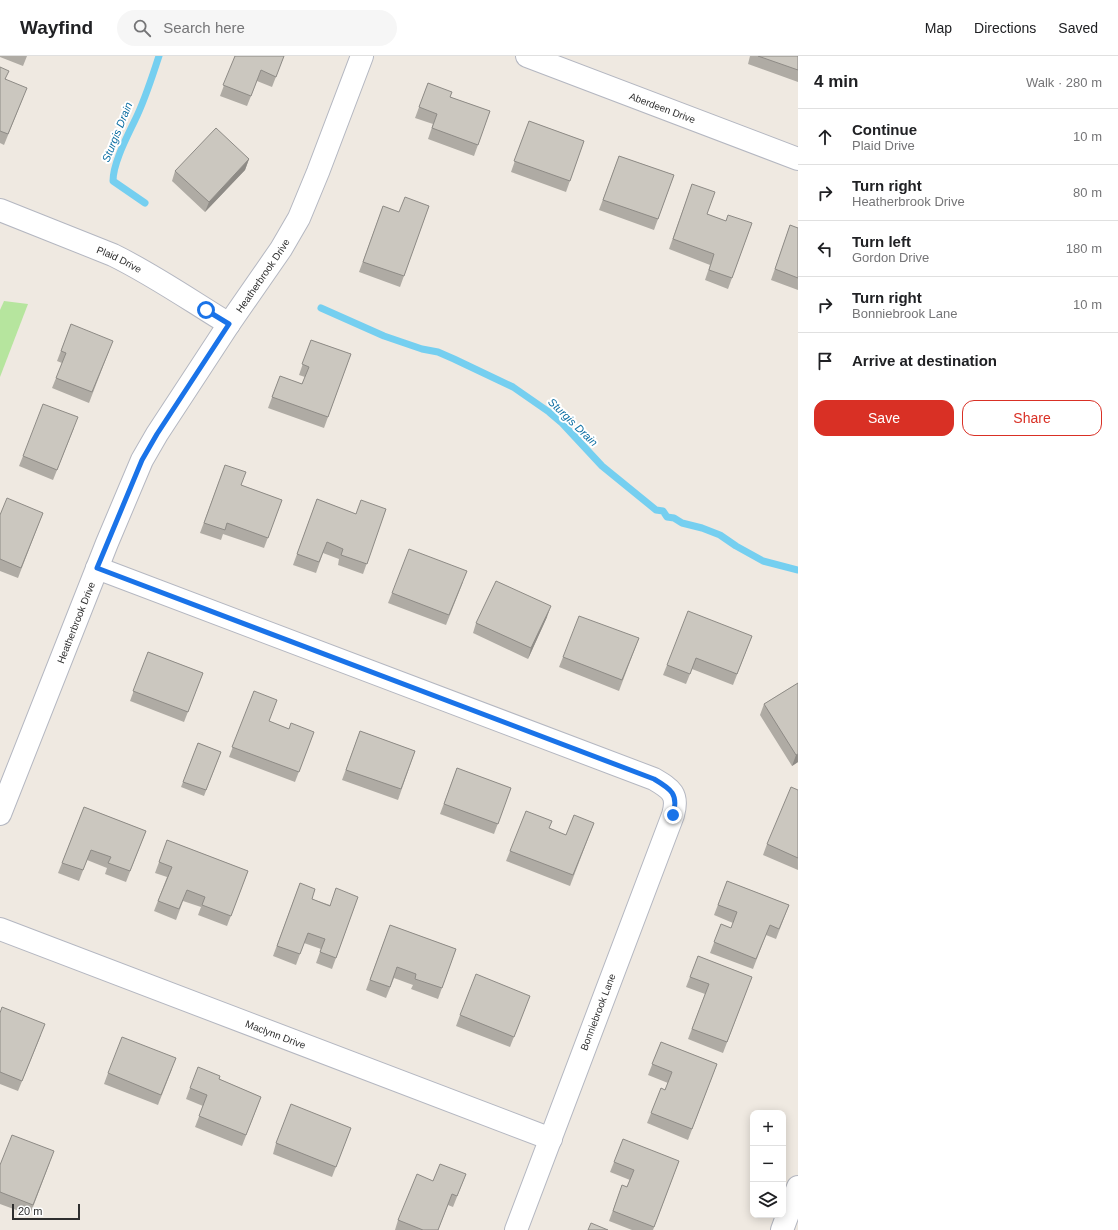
<!DOCTYPE html>
<meta charset="utf-8">
<style>
body{margin:0;font-family:Helvetica,sans-serif;background:#f6f6f6;color:#202124}
.controls{position:absolute;right:12px;bottom:12px;display:grid;overflow:hidden;border-radius:8px;box-shadow:0 2px 10px #0003}
.controls button{width:36px;height:36px;display:grid;place-items:center;padding:0;border:0;border-bottom:1px solid #e0e0e0;background:#fff;color:#202124;font:20px sans-serif}
.scale{position:absolute;left:12px;bottom:10px;width:68px;box-sizing:border-box;padding-left:4px;border:2px solid #2e2e2e;border-top:0;font-size:11px;line-height:14px;white-space:nowrap;color:#2e2e2e;-webkit-text-stroke:3px #fff;paint-order:stroke}
.stop{position:absolute;width:12px;height:12px;margin:-9px;border:3px solid #1a73e8;border-radius:50%;background:#fff}
.stop.end{background:#1a73e8;border-color:#fff;box-shadow:0 1px 4px #0008}
.list{margin:0;padding:0;list-style:none}
h2{display:flex;justify-content:space-between;align-items:center;height:52px;margin:0;padding:0 16px;font-size:17px}
h2 small{font-size:13px;font-weight:400;color:#757577}
.list li{display:grid;grid-template-columns:26px 1fr auto;gap:12px;align-items:center;box-sizing:border-box;height:56px;padding:0 16px;border-top:1px solid #e0e0e0}
.list b{display:block;font-size:15px;white-space:nowrap}
.list p{margin:0;font-size:13px;white-space:nowrap;color:#757577}
.list em{font-size:13px;font-style:normal;color:#757577}
.actions{display:flex;gap:8px;padding:12px 16px}
.actions a{flex:1;padding:9px 0;border:1px solid #d93025;border-radius:12px;text-align:center;font-size:14px;color:#d93025}
.actions .main{background:#d93025;color:#fff}
.icon{flex:none;width:22px;height:22px;fill:none;stroke:currentColor;stroke-width:2;stroke-linecap:round;stroke-linejoin:round}
.map{position:relative;flex:none;width:798px;height:1174px;overflow:hidden}
header{display:flex;align-items:center;gap:24px;box-sizing:border-box;height:56px;padding:0 20px;background:#fff;border-bottom:1px solid #e0e0e0}
header strong{font-size:19px}
nav{display:flex;gap:22px;margin-inline-start:auto;font-size:14px}
.search{width:280px;height:36px;background:#f6f6f6;display:flex;align-items:center;gap:10px;box-sizing:border-box;padding:0 14px;border-radius:22px;color:#757577;font-size:15px}
main{display:flex}
aside{flex:1;background:#fff}
.map>svg:first-child{display:block}
.green{fill:#b6e59e}
.lines{fill:none;stroke-linecap:round;stroke-linejoin:round}
.stream{stroke:#75cff0;stroke-width:7}
.street-casing{stroke:#b4b7c1;stroke-width:24}
.secondary-casing{stroke:#b4b7c1;stroke-width:24}
.street{stroke:#fff;stroke-width:22}
.secondary{stroke:#fff;stroke-width:22}
.wall{fill:#afaba4}
.shaded-wall{fill:#8e8b86}
.building{fill:#cbc7bf;stroke:#8e8b86}
.route{stroke:#1a73e8;stroke-width:5}
.labels{text-anchor:middle;dominant-baseline:central;stroke-width:4;stroke-linejoin:round;paint-order:stroke}
.street-label{font-size:10px;fill:#2e2e2e;stroke:#fff}
.water-label{font-size:11px;font-style:italic;fill:#0d6fa3;stroke:#fff}
</style>
<header>
<strong>Wayfind</strong>
<div class="search"><svg class="icon" aria-label="search" viewBox="0 0 24 24"><circle cx="10" cy="10" r="6"/><path d="M15 15l6 6"/></svg>Search here</div>
<nav><a>Map</a><a>Directions</a><a>Saved</a></nav>
</header>
<main>
<div class="map">
<svg width="798" height="1174" viewBox="0 0 798 1174">
<rect width="100%" height="100%" fill="#efe9e1"/>
<!-- green -->
<path class="green" d="M4,245l24,3 -28,73v-67z"/>
<g class="lines">
<!-- stream -->
<path class="stream" d="M145,147l-32,-22c0,-18 14,-44 22,-61 10,-20 17,-43 24,-64
M321,252l63,28 38,13 16,3 16,7 59,28 36,25 13,11 40,43 54,44 7,1 4,6 7,1 8,5 20,5 18,7 16,11 27,15 35,9"/>
<defs>
<g id="street">
<path id="s1" d="M527,0l271,103"/>
<path id="s2" d="M0,154l113,45c41,20 78,46 116,69"/>
<path d="M97,512l557,211c17,10 25,15 19,36l-157,415"/>
<path id="s3" d="M0,758l107,-271 35,-83 15,-26 72,-110 52,-75 18,-31 19,-46 44,-116"/>
<path id="s4" d="M0,873l551,210"/>
</g>
<path id="secondary" d="M782,1174l16,-43"/>
</defs>
<!-- street casing -->
<use href="#street" class="street-casing"/>
<!-- secondary casing -->
<use href="#secondary" class="secondary-casing"/>
<!-- street -->
<use href="#street" class="street"/>
<!-- secondary -->
<use href="#secondary" class="secondary"/>
</g>
<!-- wall -->
<path class="wall" d="M0,0h27l-4,10 -23,-9z
M235,0h49l-12,31 -15,-6 -10,25 -27,-10z
M750,0h48v26l-50,-18z
M0,11l6,12 17,19 -19,47 -4,-2z
M428,27l22,14 40,14 -16,45 -46,-17 5,-15 -18,-6z
M529,65l55,20 -18,51 -55,-20z
M619,100l55,19 -20,55 -55,-20z
M249,103l-4,11 -40,42 -33,-31 3,-10z
M692,128l15,30 19,7 26,2 -24,66 -23,-9 5,-15 -41,-16z
M383,150l16,6 30,-6 -29,81 -41,-15z
M790,169l8,3v62l-27,-10z
M71,268l38,27 -20,52 -37,-15 10,-25 -5,-2z
M311,284l40,14 -27,74 -56,-20 12,-32 22,8 3,-7 -6,-2z
M74,372l-21,52 -34,-14 4,-10z
M225,409l16,20 41,15 -18,48 -41,-14 -2,6 -21,-7z
M317,443l39,15 30,-5 -23,65 -25,-9 1,-6 -16,-6 -7,20 -23,-8z
M43,457l-25,65 -18,-7v-56z
M463,526l-17,43 -58,-22 4,-10z
M547,561l-19,42 -55,-26 3,-10z
M752,580l-19,49 -41,-16 -6,15 -23,-9 4,-10z
M639,582l-20,53 -60,-24 4,-10z
M148,596l55,21 -19,49 -54,-21z
M798,627v79l-6,4 -32,-51 4,-11z
M254,635l15,30 20,8 25,3 -19,50 -66,-25z
M360,675l55,20 -17,49 -56,-20z
M198,687l23,9 -17,44 -23,-9z
M457,712l54,20 -17,46 -54,-20z
M798,734v80l-35,-15 4,-11z
M84,751l62,24 -20,51 -21,-8 2,-6 -20,-8 -8,21 -21,-8z
M594,767l-24,63 -64,-25 4,-10 39,-23 17,7z
M167,784l81,31 -21,55 -29,-11 3,-8 -18,-6 -7,19 -22,-9 13,-34 -12,-4z
M727,825l62,24 -13,34 -10,-4 -13,34 -43,-16 11,-29 10,4 2,-5 -19,-8z
M300,827l12,16 18,6 28,-8 -26,72 -16,-6 5,-14 -17,-6 -8,22 -23,-9z
M390,869l66,24 -18,50 -27,-10 2,-4 -19,-7 -8,20 -20,-8z
M698,900l54,21 -29,76 -35,-14 17,-45 -19,-7z
M526,950l-16,41 -54,-21 4,-11z
M0,957l41,22 -23,56 -18,-7z
M661,986l56,22 -29,76 -41,-17 14,-35 4,2 3,-7 -20,-8z
M172,1013l-14,36 -54,-21 4,-11z
M219,1023l42,18 -19,49 -47,-19 8,-21 -17,-7 4,-11z
M351,1072l-19,49 -59,-23 3,-11z
M679,1105l-26,69h-21l-23,-9 13,-36 5,2 3,-7 -20,-8 4,-10z
M50,1106l-20,53 -30,-11v-39z
M466,1118l-13,33 -5,-2 -10,25h-43l3,-10 35,-39z"/>
<!-- shaded-wall -->
<path class="shaded-wall" d="M249,103l-4,11 -40,42 4,-10z
M551,550l-4,11 -19,42 3,-11z
M798,698v8l-6,4 4,-11z"/>
<!-- building -->
<path class="building" d="M235,0h49l-8,21 -15,-7 -10,26 -28,-11z
M758,0h40v14z
M0,11l9,4 -4,8 22,9 -19,46 -8,-3z
M428,27l24,9 -2,5 40,14 -12,34 -46,-17 5,-14 -18,-7z
M529,65l55,20 -14,40 -56,-20z
M216,72l33,31 -40,43 -34,-31z
M619,100l55,19 -16,44 -55,-19z
M692,128l23,8 -8,22 19,7 2,-6 24,8 -20,55 -23,-8 5,-16 -41,-15z
M405,141l24,9 -25,70 -41,-14 20,-56 16,6z
M790,169l8,3v50l-23,-9z
M71,268l42,17 -21,51 -36,-14 10,-25 -5,-2z
M311,284l40,14 -23,63 -56,-20 8,-21 22,8 7,-17 -7,-3z
M43,348l35,13 -21,53 -34,-14z
M225,409l21,7 -5,13 41,15 -14,38 -41,-15 -2,7 -21,-7z
M7,442l36,15 -22,55 -21,-9v-44z
M317,443l39,15 5,-14 25,9 -19,55 -26,-9 2,-6 -16,-7 -8,20 -22,-8z
M409,493l58,22 -18,44 -57,-22z
M496,525l55,25 -20,42 -55,-25z
M688,555l64,25 -15,38 -41,-16 -6,16 -23,-9z
M579,560l60,22 -17,42 -59,-23z
M148,596l55,21 -15,39 -55,-21z
M798,627v71l-2,1 -32,-51z
M254,635l23,9 -8,21 20,8 2,-6 23,9 -15,40 -67,-25z
M360,675l55,20 -14,38 -55,-19z
M198,687l23,9 -15,38 -23,-8z
M457,712l54,20 -13,36 -54,-20z
M791,731l7,3v68l-31,-14z
M84,751l62,24 -16,40 -22,-8 3,-6 -20,-7 -8,20 -21,-7z
M526,755l26,10 -3,7 17,7 8,-20 20,8 -21,52 -63,-24z
M167,784l81,31 -17,45 -29,-11 3,-8 -18,-7 -8,19 -21,-8 14,-34 -13,-5z
M727,825l62,24 -10,24 -9,-4 -14,34 -42,-17 7,-18 10,4 6,-16 -19,-7z
M300,827l15,6 -3,10 18,7 6,-18 22,9 -22,61 -16,-6 5,-13 -17,-6 -8,21 -23,-8z
M390,869l66,24 -14,39 -27,-9 1,-5 -19,-7 -7,20 -20,-7z
M698,900l54,21 -25,65 -35,-13 17,-45 -19,-7z
M476,918l54,22 -16,41 -54,-22z
M2,951l43,17 -23,57 -22,-9v-59z
M122,981l54,21 -15,37 -53,-22z
M661,986l56,22 -25,65 -41,-16 10,-25 4,2 7,-18 -20,-8z
M198,1011l22,9 -1,3 42,18 -15,38 -47,-19 8,-21 -17,-7z
M291,1048l60,24 -15,39 -60,-24z
M12,1079l42,16 -21,54 -33,-13v-27z
M623,1083l56,22 -25,66 -41,-16 9,-26 5,2 7,-17 -20,-8z
M440,1108l26,10 -9,22 -5,-2 -14,36h-15l-25,-10 19,-46 16,7z
M591,1167l17,7h-20z"/>
<g class="lines">
<!-- route -->
<path class="route" d="M206,254l23,14 -72,110 -15,26 -45,108 557,211c17,10 25,15 19,36"/>
</g>
<g class="labels">
<!-- street labels -->
<g class="street-label">
<text stroke="none"><textPath href="#s1" startOffset="145">Aberdeen Drive</textPath></text>
<text stroke="none"><textPath href="#s2" startOffset="129">Plaid Drive</textPath></text>
<text stroke="none"><textPath href="#s3" startOffset="602">Heatherbrook Drive</textPath></text>
<text stroke="none"><textPath href="#s3" startOffset="206">Heatherbrook Drive</textPath></text>
<text transform="translate(598 956) rotate(-69)">Bonniebrook Lane</text>
<text stroke="none"><textPath href="#s4" startOffset="295">Maclynn Drive</textPath></text>
</g>
<!-- water labels -->
<g class="water-label">
<text transform="translate(117 76) rotate(-68)">Sturgis Drain</text>
<text transform="translate(573 366) rotate(44)">Sturgis Drain</text>
</g>
</g>
</svg>
<div class="controls">
<button>+</button>
<button>−</button>
<button><svg class="icon" aria-label="layers" viewBox="0 0 24 24"><path d="M12 4l9 5-9 5-9-5zM3 14l9 5 9-5"/></svg></button>
</div>
<div class="scale">20 m</div>
<div class="stop" style="left:206px;top:254px"></div>
<div class="stop end" style="left:673px;top:759px"></div>
</div>
<aside>
<h2>4 min<small>Walk · 280 m</small></h2>
<ul class="list">
<li><svg class="icon" aria-label="ahead" viewBox="0 0 24 24"><path d="M12 20V5M6 11l6-6 6 6"/></svg><div><b>Continue</b><p>Plaid Drive</p></div><em>10 m</em></li>
<li><svg class="icon" aria-label="right" viewBox="0 0 24 24"><path d="M7 20v-9h11M14 6l5 5-5 5"/></svg><div><b>Turn right</b><p>Heatherbrook Drive</p></div><em>80 m</em></li>
<li><svg class="icon" aria-label="left" viewBox="0 0 24 24"><path d="M17 20v-9H6M10 6l-5 5 5 5"/></svg><div><b>Turn left</b><p>Gordon Drive</p></div><em>180 m</em></li>
<li><svg class="icon" aria-label="right" viewBox="0 0 24 24"><path d="M7 20v-9h11M14 6l5 5-5 5"/></svg><div><b>Turn right</b><p>Bonniebrook Lane</p></div><em>10 m</em></li>
<li><svg class="icon" aria-label="arrive" viewBox="0 0 24 24"><path d="M6 21V4h12l-3 4 3 4H6"/></svg><div><b>Arrive at destination</b></div></li>
</ul>
<div class="actions"><a class="main">Save</a><a>Share</a></div>
</aside>
</main>
